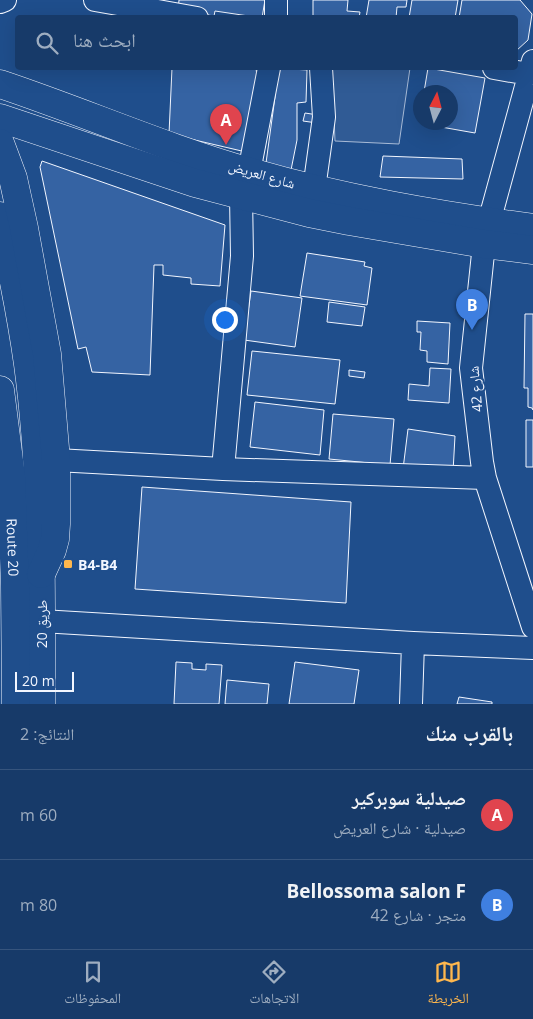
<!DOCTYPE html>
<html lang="ar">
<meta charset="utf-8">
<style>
body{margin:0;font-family:"Open Sans","Noto Naskh Arabic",sans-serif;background:#20416f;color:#f1f3f6;direction:rtl}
.compass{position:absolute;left:413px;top:85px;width:45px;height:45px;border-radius:50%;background:#173a69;box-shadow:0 5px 20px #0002;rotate:6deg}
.scale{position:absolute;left:15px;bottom:12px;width:59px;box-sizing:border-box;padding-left:5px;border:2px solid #f2f6ff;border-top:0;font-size:14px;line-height:18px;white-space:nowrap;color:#f2f6ff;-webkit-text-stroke:4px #1f4e8c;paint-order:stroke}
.you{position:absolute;left:224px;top:319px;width:18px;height:18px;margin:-12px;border:4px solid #fff;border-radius:50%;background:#1a73e8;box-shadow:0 0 0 8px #1a73e833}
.badge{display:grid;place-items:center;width:32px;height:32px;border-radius:50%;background:#ffb74d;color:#fff;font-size:16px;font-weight:700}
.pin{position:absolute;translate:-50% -41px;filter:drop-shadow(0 1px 2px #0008)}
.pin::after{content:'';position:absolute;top:26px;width:18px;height:15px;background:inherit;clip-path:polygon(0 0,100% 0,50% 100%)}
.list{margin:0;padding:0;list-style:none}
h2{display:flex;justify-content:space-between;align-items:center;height:65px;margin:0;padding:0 20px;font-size:21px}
h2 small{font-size:16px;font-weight:400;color:#9eadc0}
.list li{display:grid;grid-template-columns:32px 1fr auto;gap:15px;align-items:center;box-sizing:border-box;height:90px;padding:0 20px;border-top:1px solid #36547d}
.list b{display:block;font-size:19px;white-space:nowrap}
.list p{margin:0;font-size:16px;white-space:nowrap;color:#9eadc0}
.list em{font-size:16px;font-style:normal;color:#9eadc0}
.icon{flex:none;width:28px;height:28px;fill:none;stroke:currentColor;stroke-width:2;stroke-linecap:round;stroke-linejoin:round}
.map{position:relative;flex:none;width:533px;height:704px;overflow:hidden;direction:ltr}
.search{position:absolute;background:#173a69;box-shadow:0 5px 20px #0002;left:15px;right:15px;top:15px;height:55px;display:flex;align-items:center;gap:12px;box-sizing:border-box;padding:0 18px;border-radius:5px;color:#9eadc0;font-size:19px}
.sheet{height:245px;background:#173a69}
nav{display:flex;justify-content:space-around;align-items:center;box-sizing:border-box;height:70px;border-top:1px solid #36547d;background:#173a69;font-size:14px;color:#9eadc0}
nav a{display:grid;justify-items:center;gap:2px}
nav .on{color:#ffb74d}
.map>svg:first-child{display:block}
.parking{fill:#305b95;stroke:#a8bbd7}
.building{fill:#3563a3;stroke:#f2f6ff}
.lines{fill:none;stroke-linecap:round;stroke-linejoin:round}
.minor-casing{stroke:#f2f6ff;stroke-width:24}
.major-casing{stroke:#f2f6ff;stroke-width:29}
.highway-casing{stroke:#f2f6ff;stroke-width:29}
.minor{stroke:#1f4e8c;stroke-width:22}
.major{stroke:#1f4e8c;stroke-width:28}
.highway{stroke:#1f4e8c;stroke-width:28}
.poi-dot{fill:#ffb74d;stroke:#1f4e8c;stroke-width:2}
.labels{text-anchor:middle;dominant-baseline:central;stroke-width:4;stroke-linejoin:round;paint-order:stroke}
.street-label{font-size:14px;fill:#f2f6ff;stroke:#1f4e8c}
.poi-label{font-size:14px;font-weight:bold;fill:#f2f6ff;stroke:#1f4e8c;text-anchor:start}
</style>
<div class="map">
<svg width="533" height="704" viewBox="0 0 533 704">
<rect width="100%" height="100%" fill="#1f4e8c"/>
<!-- parking -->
<path class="parking" d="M332,68h78l-11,76 -64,-3z"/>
<!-- building -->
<path class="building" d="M179,0h86l-3,18 -47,-7 -1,5 -36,-6z
M313,0h35l-1,11 13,1 -1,6h-46z
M369,0h38l-1,7h-9l-1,11h-30z
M412,0h46l-3,18h-46z
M462,0h58l12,14 -4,26 -12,11v-33h-57z
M172,68h84l1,9 -11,75 -77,-18z
M276,68l31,2 -1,32 -9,1v37l-6,30 -25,-7 9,-66z
M428,68l57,10 -10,55 -34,-6 1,-5h8v-30h-26z
M305,113l13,2 -1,8 -14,-2z
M383,156l79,3 1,20 -83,-2z
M42,161l183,64 -5,61 -29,-2v-6l-28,-3v-10h-9l-4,110 -58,-3 -6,-25 -8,2 -38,-182z
M307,253l58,9 -1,4 8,2 -5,37 -67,-9z
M251,291l51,7 -7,49 -51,-7z
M329,302l36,5 -3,19 -35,-4z
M525,314h8v96l-1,-2 -4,-1v-19h-4z
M417,321l33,2 -2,41 -21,-2v-11l-7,-1 1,-18h-4z
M252,351l88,9 -5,44 -88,-9z
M430,368l21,1 -2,34 -41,-3 1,-16 20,2z
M349,370l16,2 -1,6 -15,-2z
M255,402l69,8 -4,45 -70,-8z
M333,414l61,5 -4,46 -61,-6z
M526,420h7v47h-7z
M408,429l47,7 -2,36 -50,-3z
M142,487l209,15 -5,101 -211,-14z
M176,662l16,1v6l14,1v-6l16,1 -3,39h-45z
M295,662l64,8 -5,34h-65z
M227,680l42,4 -2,20h-42z
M459,697l33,5v2h-35z"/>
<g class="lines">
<defs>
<path id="minor" d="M95,0l102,18
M276,0v18
M0,2l5,-2
M533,61l-44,161 -5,22 -13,124 11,94 3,16 48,149
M494,68l35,6
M249,172l20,-104
M314,189l10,-72 -3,-49
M56,460l167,9 262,9
M223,469l19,-213 -1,-60
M41,621l372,22 120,5
M411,704l2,-61"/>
<g id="major">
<path d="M0,84c84,28 165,64 250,88 93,27 188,43 283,56"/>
<path d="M0,118l195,65 114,30 40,8 135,23 49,6"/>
<path d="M0,216c11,49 21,98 28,148 15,111 13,228 13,340"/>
<path id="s1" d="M0,390l11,86 4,110 1,118"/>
</g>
<path id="highway" d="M0,143l13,35 11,50 23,126 9,106v64l-1,15 -3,11 -11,24"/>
</defs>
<!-- minor casing -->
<use href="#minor" class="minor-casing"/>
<!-- major casing -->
<use href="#major" class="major-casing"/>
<!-- highway casing -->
<use href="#highway" class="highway-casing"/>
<!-- minor -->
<use href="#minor" class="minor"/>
<!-- major -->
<use href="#major" class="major"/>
<!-- highway -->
<use href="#highway" class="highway"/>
</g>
<!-- markers -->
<rect class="poi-dot" x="63" y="559" width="10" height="10" rx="2.5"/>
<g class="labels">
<!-- street labels -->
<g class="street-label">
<text transform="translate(262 174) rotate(16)">شارع العريض</text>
<text transform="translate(475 389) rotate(-95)">شارع 42</text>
<text stroke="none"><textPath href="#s1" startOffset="158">Route 20</textPath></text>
<text transform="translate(41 624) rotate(-90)">طريق 20</text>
</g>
<!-- poi labels -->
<g class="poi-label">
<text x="78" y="564">B4-B4</text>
</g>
</g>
</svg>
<svg class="compass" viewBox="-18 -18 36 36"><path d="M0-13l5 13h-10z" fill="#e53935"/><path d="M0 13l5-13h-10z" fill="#9eadc0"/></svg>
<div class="scale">20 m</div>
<div class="you"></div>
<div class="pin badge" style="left:226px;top:145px;background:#e0444e">A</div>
<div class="pin badge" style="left:472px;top:330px;background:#3f7fe0">B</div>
<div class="search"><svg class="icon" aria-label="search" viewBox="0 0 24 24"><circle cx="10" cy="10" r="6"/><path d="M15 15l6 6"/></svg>ابحث هنا</div>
</div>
<section class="sheet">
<h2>بالقرب منك<small>النتائج: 2</small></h2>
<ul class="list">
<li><span class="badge" style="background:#e0444e">A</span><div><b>صيدلية سوبركير</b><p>صيدلية · شارع العريض</p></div><em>60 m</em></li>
<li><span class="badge" style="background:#3f7fe0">B</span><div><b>Bellossoma salon F</b><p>متجر · شارع 42</p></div><em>80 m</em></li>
</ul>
</section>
<nav>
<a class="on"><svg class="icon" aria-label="map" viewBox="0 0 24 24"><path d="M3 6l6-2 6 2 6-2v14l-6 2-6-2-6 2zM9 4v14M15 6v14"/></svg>الخريطة</a>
<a><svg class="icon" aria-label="directions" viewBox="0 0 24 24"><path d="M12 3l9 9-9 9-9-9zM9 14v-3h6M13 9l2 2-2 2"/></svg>الاتجاهات</a>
<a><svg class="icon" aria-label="saved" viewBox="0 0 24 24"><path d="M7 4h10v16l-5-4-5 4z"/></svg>المحفوظات</a>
</nav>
